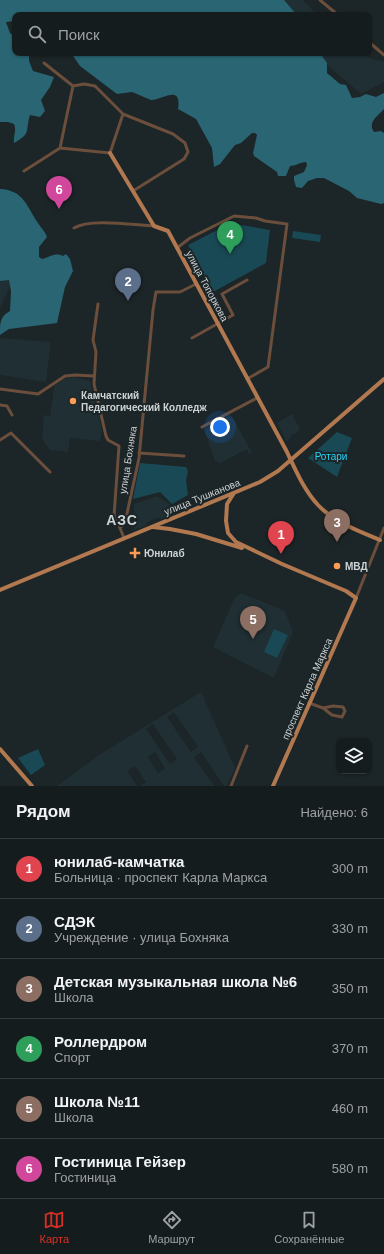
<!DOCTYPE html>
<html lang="ru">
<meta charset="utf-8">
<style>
body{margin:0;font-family:Helvetica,sans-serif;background:#1e2526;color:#f1f3f6}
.controls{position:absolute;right:12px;bottom:12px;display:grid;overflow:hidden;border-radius:8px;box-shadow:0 1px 3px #0004}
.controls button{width:36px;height:36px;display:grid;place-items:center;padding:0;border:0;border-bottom:1px solid #343a3b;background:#151c1d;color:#f1f3f6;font:20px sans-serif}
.you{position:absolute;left:220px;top:427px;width:14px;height:14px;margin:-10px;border:3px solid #fff;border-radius:50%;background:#1a73e8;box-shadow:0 0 0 6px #1a73e833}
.badge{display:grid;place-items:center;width:26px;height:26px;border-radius:50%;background:#d93025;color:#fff;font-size:13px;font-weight:700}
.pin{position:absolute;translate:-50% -33px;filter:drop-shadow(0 1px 2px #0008)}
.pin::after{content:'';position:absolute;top:21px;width:14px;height:12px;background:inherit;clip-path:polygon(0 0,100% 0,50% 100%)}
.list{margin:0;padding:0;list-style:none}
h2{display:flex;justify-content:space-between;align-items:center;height:52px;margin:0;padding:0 16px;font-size:17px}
h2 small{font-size:13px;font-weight:400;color:#9da1a4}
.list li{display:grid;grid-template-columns:26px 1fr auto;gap:12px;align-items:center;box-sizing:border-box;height:60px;padding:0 16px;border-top:1px solid #343a3b}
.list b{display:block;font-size:15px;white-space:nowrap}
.list p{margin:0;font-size:13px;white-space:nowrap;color:#9da1a4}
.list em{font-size:13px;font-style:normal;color:#9da1a4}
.icon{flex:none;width:22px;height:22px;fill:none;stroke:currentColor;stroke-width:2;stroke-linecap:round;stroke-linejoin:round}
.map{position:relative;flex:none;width:384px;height:786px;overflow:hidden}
.search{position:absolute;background:#151c1d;box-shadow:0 1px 3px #0004;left:12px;right:12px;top:12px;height:44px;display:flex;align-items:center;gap:10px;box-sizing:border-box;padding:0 14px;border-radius:8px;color:#9da1a4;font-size:15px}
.sheet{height:412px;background:#151c1d}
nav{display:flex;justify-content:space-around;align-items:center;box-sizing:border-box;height:56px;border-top:1px solid #343a3b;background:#151c1d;font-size:11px;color:#9da1a4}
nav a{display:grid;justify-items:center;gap:2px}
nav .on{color:#d93025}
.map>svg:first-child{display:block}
.built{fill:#1f2f34;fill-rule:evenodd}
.green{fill:#194954}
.forest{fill:#296573}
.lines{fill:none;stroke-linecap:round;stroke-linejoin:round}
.minor{stroke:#6b4e3b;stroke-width:3}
.major{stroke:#b2784f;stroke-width:4}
.poi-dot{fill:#fd9c55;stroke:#1c2527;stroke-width:1.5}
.labels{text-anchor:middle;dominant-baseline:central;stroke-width:4;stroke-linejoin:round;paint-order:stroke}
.street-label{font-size:10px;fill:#ced3d5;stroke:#1c2527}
.poi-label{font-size:10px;font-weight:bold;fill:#ced3d5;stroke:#1c2527;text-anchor:start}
.park-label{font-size:10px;fill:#23d5f8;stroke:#1c2527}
.district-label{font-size:14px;font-weight:bold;letter-spacing:1px;fill:#ced3d5;stroke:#1c2527}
</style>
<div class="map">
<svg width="384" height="786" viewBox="0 0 384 786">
<rect width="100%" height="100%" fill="#1c2527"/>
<!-- built -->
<path class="built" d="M266,0h37l14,15h-34z
M317,53h41l17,7 9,1v21l-23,12 -41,-35z
M0,275h9l2,9 -11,24z
M2,338l49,4 -5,40 -46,-7v-36z
M74,377l16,4 12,49 -2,11 -30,-3 -2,14 -18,-2 -8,-11 2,-24 6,1 4,-30 10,-7z
M292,414l8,15 -2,3 -6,3 -5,7 -10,-19z
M230,416l2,2h1l19,35 -3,2 -2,-6 -27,14 -5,-2 -11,-31z
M157,496l10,6 9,10 -16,7 -1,-2 -13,6v3l-12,4v-26z
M241,593l44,18 8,21 -19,46 -61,-31 22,-50z
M201,692l34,76 -8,18h-3l-23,-34 -7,5 20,29h-74l6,-4 -11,-16 -8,5 10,15h-80l42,-31zM174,712l24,35 -7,5 -24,-35zM153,724l24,35 -7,5 -24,-35zM155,752l10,17 -7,4 -10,-16z"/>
<!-- green -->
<path class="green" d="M231,223l39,7 -4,33 -53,29 -25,-47z
M293,231l28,4 -1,7 -28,-4z
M337,432l15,6 -15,39 -29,-19z
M140,463l46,4 2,4 -2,9 2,15 -16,9 -12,-12 -27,7z
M274,629l14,6 -11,23 -13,-6z
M38,749l7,16 -14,10 -13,-17z"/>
<!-- forest -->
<path class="forest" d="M0,0h284l13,15h-282v6l-9,1 4,11 5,4v16h14v8l4,10 21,6 -4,10 -9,13 4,11 -5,6 -10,-2c-5,16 2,18 -16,28 -1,-7 3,-13 0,-19l-6,-2h-8z
M71,53h249l7,10v10l13,11 6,1 6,13 8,-1 6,-3 10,3 8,-4v16c-6,7 -17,13 -10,23l7,-1 3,2v70l-3,1 -24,-6 -8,-7 -25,-13h-7l-9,3 -6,7 -6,-1 -2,-7v-4l10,-4 3,-7 -1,-3c-6,0 -10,4 -16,4l-4,10h-8l-1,-4 -23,-16 -1,-3 4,-18 -2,-2h-3l-11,10 -6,2 -15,19 -6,3 -2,-19 -16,-29 -18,-10c4,-26 -17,-8 -27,-9l-19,-8 -15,2 -37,-28z
M0,189c24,1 27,18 38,34 3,5 7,8 9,14l-8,10v10l3,2c8,-2 13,-7 21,-3l3,-2 4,5 3,12 -8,16 -8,36 -48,6 -9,6c0,-13 0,-18 10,-24l1,-20 -2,-11 -9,1z"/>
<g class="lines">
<!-- minor -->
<path class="minor" d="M320,0l18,15
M369,42l15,13
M44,63l29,23 11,-2 11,2 28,28 50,20 12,9 3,9 -4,7 -51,32
M60,148l50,5 13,-39
M24,171l36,-23 13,-62
M74,228c15,-10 60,-3 80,-2
M177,248l13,-10 44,-22 22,2 9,3 22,3 -19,143 -21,12
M98,304l-5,36 3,12 -2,32 12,52 2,4 11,6 -5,70 4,5 2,7
M192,338l41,-23 -11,-21 25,-14
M0,389l38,5 27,-18 10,-1 19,1
M0,405l7,1 5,9
M202,427l55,-29
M0,440l11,-7 39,39
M139,453l45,3
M124,538l-4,-10 5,-5 14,-65 14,-148 3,-18h24l16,-8
M356,598l28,-70
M309,703l14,5 10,-2 10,1 2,4 -3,6 -10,-2 -9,-7
M231,786l16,-40"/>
<!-- major -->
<path class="major" d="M110,153l44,73 14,5 119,221c9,19 17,38 31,53 16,17 41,26 62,35
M234,493l-7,11 -1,17 2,12 8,9 46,22 64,27 10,7 -83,188
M153,527l17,2 26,5 46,14
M0,590l260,-108 18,-11 106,-92
M0,749l32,37"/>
</g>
<!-- markers -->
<g class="poi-dot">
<circle cx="73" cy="401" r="4"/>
<path d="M133 547h4v4h4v4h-4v4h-4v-4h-4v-4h4z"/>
<circle cx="337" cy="566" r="4"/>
</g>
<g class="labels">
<!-- street labels -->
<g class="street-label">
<text transform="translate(207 286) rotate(62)">улица Топоркова</text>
<text transform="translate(128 460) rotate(-81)">улица Бохняка</text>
<text transform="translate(202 497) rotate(-22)">улица Тушканова</text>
<text transform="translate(307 689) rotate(-66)">проспект Карла Маркса</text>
</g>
<!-- poi labels -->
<g class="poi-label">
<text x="81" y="395">Камчатский<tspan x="81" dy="12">Педагогический Колледж</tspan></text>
<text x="144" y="553">Юнилаб</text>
<text x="345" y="566">МВД</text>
</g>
<!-- park labels -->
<g class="park-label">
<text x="331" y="456">Ротари</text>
</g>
<!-- district labels -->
<g class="district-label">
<text x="122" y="520">АЗС</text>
</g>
</g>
</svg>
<div class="controls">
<button><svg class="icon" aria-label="layers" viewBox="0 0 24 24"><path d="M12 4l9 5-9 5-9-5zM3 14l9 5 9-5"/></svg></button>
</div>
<div class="you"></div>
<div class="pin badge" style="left:281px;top:554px;background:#e0444e">1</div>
<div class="pin badge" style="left:128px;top:301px;background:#5c6f8a">2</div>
<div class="pin badge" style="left:337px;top:542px;background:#8d6e63">3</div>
<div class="pin badge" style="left:230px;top:254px;background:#2e9e5b">4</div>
<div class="pin badge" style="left:253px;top:639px;background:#8d6e63">5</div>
<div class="pin badge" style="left:59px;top:209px;background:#d1479c">6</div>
<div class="search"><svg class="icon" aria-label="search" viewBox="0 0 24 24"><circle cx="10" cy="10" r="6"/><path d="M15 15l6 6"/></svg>Поиск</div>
</div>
<section class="sheet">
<h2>Рядом<small>Найдено: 6</small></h2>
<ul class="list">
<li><span class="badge" style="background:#e0444e">1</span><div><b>юнилаб-камчатка</b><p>Больница · проспект Карла Маркса</p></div><em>300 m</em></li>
<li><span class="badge" style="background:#5c6f8a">2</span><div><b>СДЭК</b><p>Учреждение · улица Бохняка</p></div><em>330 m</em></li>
<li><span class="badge" style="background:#8d6e63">3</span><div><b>Детская музыкальная школа №6</b><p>Школа</p></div><em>350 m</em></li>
<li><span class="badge" style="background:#2e9e5b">4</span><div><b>Роллердром</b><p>Спорт</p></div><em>370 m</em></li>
<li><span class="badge" style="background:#8d6e63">5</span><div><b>Школа №11</b><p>Школа</p></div><em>460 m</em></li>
<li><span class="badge" style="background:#d1479c">6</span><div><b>Гостиница Гейзер</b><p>Гостиница</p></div><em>580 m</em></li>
</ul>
</section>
<nav>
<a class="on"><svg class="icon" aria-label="map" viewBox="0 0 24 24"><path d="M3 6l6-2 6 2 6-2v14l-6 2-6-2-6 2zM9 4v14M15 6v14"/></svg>Карта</a>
<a><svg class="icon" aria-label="directions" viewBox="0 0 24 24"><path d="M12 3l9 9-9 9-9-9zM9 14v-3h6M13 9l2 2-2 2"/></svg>Маршрут</a>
<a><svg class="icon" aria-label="saved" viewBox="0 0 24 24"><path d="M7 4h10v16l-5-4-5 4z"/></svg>Сохранённые</a>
</nav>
